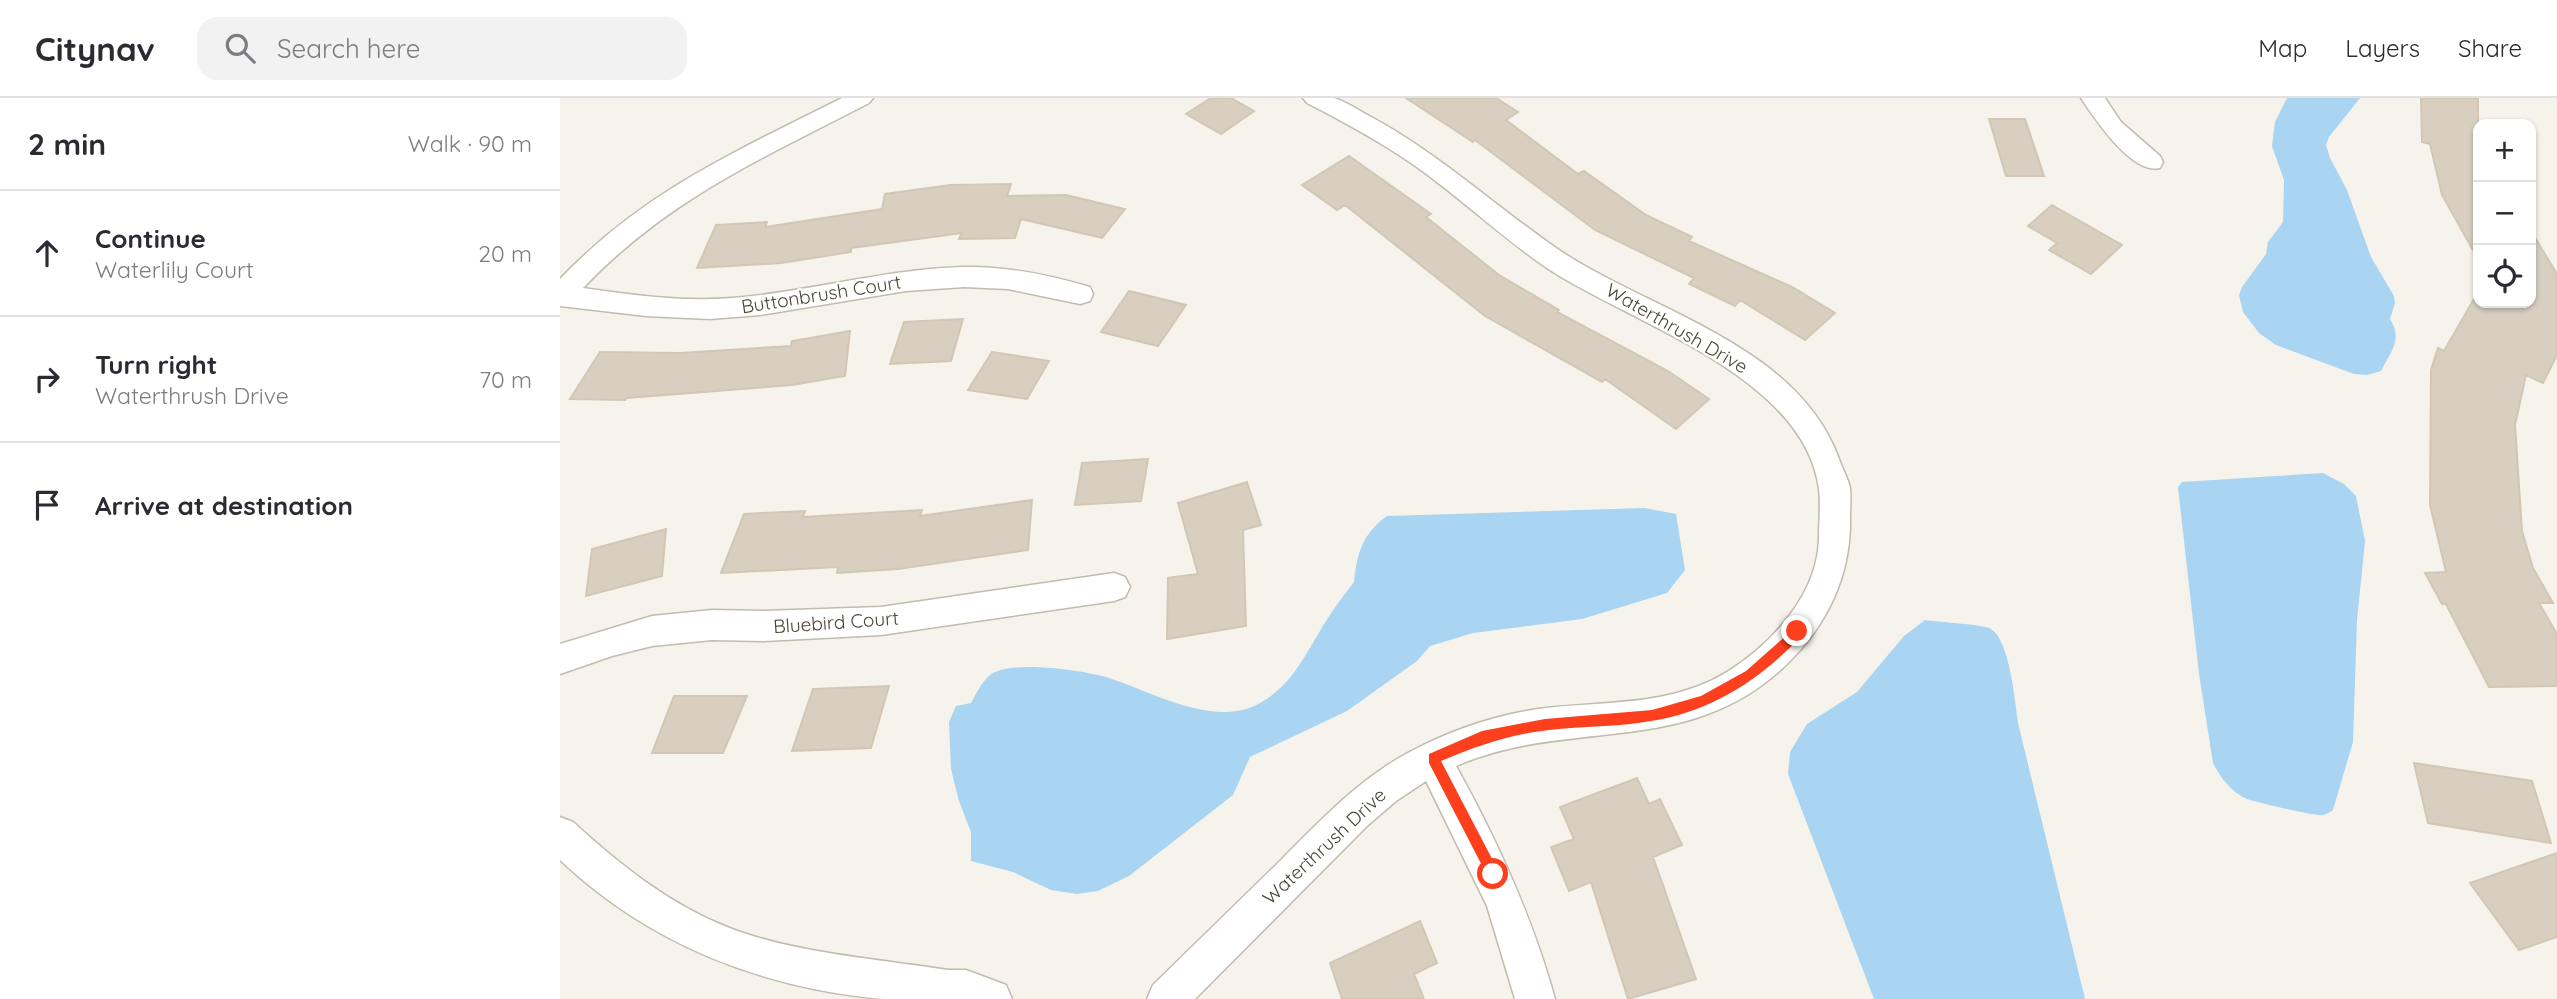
<!DOCTYPE html>
<meta charset="utf-8">
<style>
body{margin:0;font-family:Quicksand,sans-serif;background:#f2f2f3;color:#2b2b33}
.controls{position:absolute;right:21px;top:21px;display:grid;overflow:hidden;border-radius:14px;box-shadow:0 2px 5px #0004}
.controls button{width:63px;height:63px;display:grid;place-items:center;padding:0;border:0;border-bottom:2px solid #e1e1e2;background:#fff;color:#2b2b33;font:35px sans-serif}
.stop{position:absolute;width:21px;height:21px;margin:-16px;border:5px solid #fc3f1d;border-radius:50%;background:#fff}
.stop.end{background:#fc3f1d;border-color:#fff;box-shadow:0 2px 7px #0008}
.list{margin:0;padding:0;list-style:none}
h2{display:flex;justify-content:space-between;align-items:center;height:91px;margin:0;padding:0 28px;font-size:30px}
h2 small{font-size:23px;font-weight:400;color:#7c7c81}
.list li{display:grid;grid-template-columns:46px 1fr auto;gap:21px;align-items:center;box-sizing:border-box;height:126px;padding:0 28px;border-top:2px solid #e1e1e2}
.list b{display:block;font-size:26px;white-space:nowrap}
.list p{margin:0;font-size:23px;white-space:nowrap;color:#7c7c81}
.list em{font-size:23px;font-style:normal;color:#7c7c81}
.icon{flex:none;width:38px;height:38px;fill:none;stroke:currentColor;stroke-width:2;stroke-linecap:round;stroke-linejoin:round}
.map{position:relative;flex:none;width:1997px;height:901px;overflow:hidden}
header{display:flex;align-items:center;gap:42px;box-sizing:border-box;height:98px;padding:0 35px;background:#fff;border-bottom:2px solid #e1e1e2}
header strong{font-size:33px}
nav{display:flex;gap:38px;margin-inline-start:auto;font-size:24px}
.search{width:490px;height:63px;background:#f2f2f3;display:flex;align-items:center;gap:18px;box-sizing:border-box;padding:0 24px;border-radius:21px;color:#7c7c81;font-size:26px}
main{display:flex}
aside{flex:1;background:#fff}
.map>svg:first-child{display:block}
.water{fill:#a9d4f2}
.building{fill:#d8cfc1;stroke:#d3c7b4;stroke-width:2}
.lines{fill:none;stroke-linecap:round;stroke-linejoin:round}
.minor-casing{stroke:#c2bbae;stroke-width:3}
.minor{fill:#fff;fill-rule:evenodd}
.route{fill:#fc3f1d}
.labels{text-anchor:middle;dominant-baseline:central;stroke-width:5;stroke-linejoin:round;paint-order:stroke}
.street-label{font-size:19px;fill:#4b4439;stroke:#fff}
</style>
<header>
<strong>Citynav</strong>
<div class="search"><svg class="icon" aria-label="search" viewBox="0 0 24 24"><circle cx="10" cy="10" r="6"/><path d="M15 15l6 6"/></svg>Search here</div>
<nav><a>Map</a><a>Layers</a><a>Share</a></nav>
</header>
<main>
<aside>
<h2>2 min<small>Walk · 90 m</small></h2>
<ul class="list">
<li><svg class="icon" aria-label="ahead" viewBox="0 0 24 24"><path d="M12 20V5M6 11l6-6 6 6"/></svg><div><b>Continue</b><p>Waterlily Court</p></div><em>20 m</em></li>
<li><svg class="icon" aria-label="right" viewBox="0 0 24 24"><path d="M7 20v-9h11M14 6l5 5-5 5"/></svg><div><b>Turn right</b><p>Waterthrush Drive</p></div><em>70 m</em></li>
<li><svg class="icon" aria-label="arrive" viewBox="0 0 24 24"><path d="M6 21V4h12l-3 4 3 4H6"/></svg><div><b>Arrive at destination</b></div></li>
</ul>
</aside>
<div class="map">
<svg width="1997" height="901" viewBox="0 0 1997 901">
<rect width="100%" height="100%" fill="#f6f3ec"/>
<!-- water -->
<path class="water" d="M1727,0h73l-31,39 -3,8 4,13 17,32 24,67 23,39 1,7 -5,16c13,21 1,32 -9,52l-14,4 -13,-1 -78,-29 -17,-12 -16,-21 -4,-17 3,-8 24,-33 2,-12 15,-20 1,-42 -12,-34 3,-24z
M1763,375l21,11 12,12 9,45 -8,79 -4,122 -20,68c-3,2 -6,4 -10,5 -6,2 -67,-13 -76,-16 -15,-6 -27,-22 -34,-36l-14,-89 -21,-187 4,-5z
M1085,410l31,6 9,56 -18,23 -85,26 -109,14 -43,13 -13,15 -70,50 -97,46 -17,38 -104,81 -31,15 -21,3 -26,-4 -38,-18 -42,-11v-29l-12,-31 -8,-32 -2,-47 7,-16 15,-3c5,-9 10,-20 18,-27 18,-17 90,-6 113,0 47,13 110,54 158,27 33,-18 47,-52 66,-82 8,-13 18,-26 28,-39 3,-29 9,-49 33,-66z
M1365,522c12,2 57,4 66,9 19,12 24,73 27,94l67,276h-211l-86,-225 2,-22 17,-28 50,-32 47,-56z"/>
<!-- building -->
<path class="building" d="M651,0h20l23,13 -33,23 -35,-20z
M846,0h90l22,14 -12,8 72,54 6,-3 62,44 46,22 -3,4 103,46 43,26 -30,27 -65,-40 -5,6 -46,-22 5,-6 -99,-48 -120,-90 -2,2z
M1861,0h57v161l-36,-64 -12,-51 -8,-2z
M1429,21h36l19,57h-38z
M789,58l82,58 -5,3 73,58 60,35 -2,2 111,59 41,28 -33,30 -71,-50 -3,3 -117,-66 -140,-111 -8,5 -35,-25z
M451,86l-4,12 59,-1 59,14 -23,29 -81,-19 -6,19 -56,1 3,-6 -111,15v4l-70,11 -84,5 19,-43 51,-3 -2,5 117,-18 3,-15 66,-9z
M1492,107l70,40 -31,29 -42,-24 8,-7 -29,-17z
M1971,138h3l23,38v81l-14,28 -17,-8 -11,50 7,106 11,37 20,35h-14l18,31v52l-68,1 -43,-83h-4l-17,-31 21,-1 -16,-67 1,-135 7,-22 6,3 34,-59v11h53z
M569,193l57,14 -28,41 -57,-14z
M403,221l-12,42 -61,3 14,-42z
M290,233l-5,45 -53,9 -165,13 -2,2 -55,-1 30,-47 81,1 110,-7 1,-5z
M432,254l57,9 -22,38 -59,-9z
M588,361l-7,42 -66,4 7,-42z
M687,384l14,43 -18,5 3,96 -79,13 1,-61 30,-4 -20,-71z
M472,402l-4,50 -130,19 -61,4 1,-6 -117,6 23,-59 61,-3 -2,6 119,-7 -2,6z
M106,431l-4,47 -76,20 6,-47z
M329,588l-18,62 -79,3 21,-62z
M114,598h73l-24,57h-71z
M1854,665l118,18 19,62 -123,-20z
M1077,680l12,26 11,-5 22,46 -29,12 43,122 -68,20 -37,-117 -22,9 -18,-44 23,-8 -14,-32z
M1997,755v84l-38,13 -49,-67z
M860,823l17,42 -23,11 10,25h-82l-12,-36z"/>
<g class="lines">
<defs>
<path id="minor" d="M282,0h31l-4,5c-108,56 -200,95 -286,185 49,7 99,14 149,10 77,-6 153,-29 232,-31 42,-1 85,8 126,20l3,7 -3,7 -10,3 -72,-15 -44,-2 -58,4 -146,24 -50,4 -64,-3 -86,-10v-27c84,-88 177,-128 282,-181z
M743,0c10,0 22,0 31,0 13,4 27,14 39,20 66,36 121,87 183,130 92,63 241,95 283,211 3,9 9,19 11,29 1,10 0,21 0,31 1,55 -22,105 -62,144 -98,97 -218,53 -332,103 41,74 76,150 99,233h-40l-28,-93 -61,-125 -30,20 -28,24 -173,174h-48l6,-14c43,-42 85,-83 128,-125 39,-39 76,-79 125,-106 42,-23 91,-40 140,-46 61,-7 126,-2 181,-36 46,-29 92,-79 92,-136 0,-16 2,-32 0,-47 -15,-113 -186,-165 -269,-219 -45,-30 -85,-68 -129,-100 -36,-26 -75,-47 -114,-67z
M1521,0h24l16,24 39,34 3,6 -3,6c-28,7 -65,-49 -79,-70z
M554,475l11,4 5,10 -5,10 -11,4 -233,34 -117,6 -52,-1 -60,6 -40,10 -52,18v-30l92,-28 60,-6 52,1 117,-4z
M0,719l13,5c46,42 96,82 154,105 65,26 152,32 221,43h18l40,15 6,14c-43,0 -87,0 -129,0 -122,-11 -234,-55 -323,-139z"/>
</defs>
<!-- minor casing -->
<use href="#minor" class="minor-casing"/>
<!-- minor -->
<use href="#minor" class="minor"/>
</g>
<!-- route -->
<path class="route" d="M1237,528l5,2v7c-40,44 -92,77 -151,86 -34,6 -68,5 -102,9 -38,4 -73,16 -108,31l59,113 -7,7 -4,-2 -60,-116v-9l53,-23 63,-12 107,-9 49,-14 45,-25z"/>
<g class="labels">
<!-- street labels -->
<g class="street-label">
<text transform="translate(261 196) rotate(-9)">Buttonbrush Court</text>
<text transform="translate(1117 230) rotate(30)">Waterthrush Drive</text>
<text transform="translate(276 524) rotate(-4)">Bluebird Court</text>
<text transform="translate(764 748) rotate(-43)">Waterthrush Drive</text>
</g>
</g>
</svg>
<div class="controls">
<button>+</button>
<button>−</button>
<button><svg class="icon" aria-label="locate" viewBox="0 0 24 24"><circle cx="12" cy="12" r="6"/><path d="M12 2v4M12 18v4M2 12h4M18 12h4"/></svg></button>
</div>
<div class="stop" style="left:933px;top:776px"></div>
<div class="stop end" style="left:1237px;top:533px"></div>
</div>
</main>
